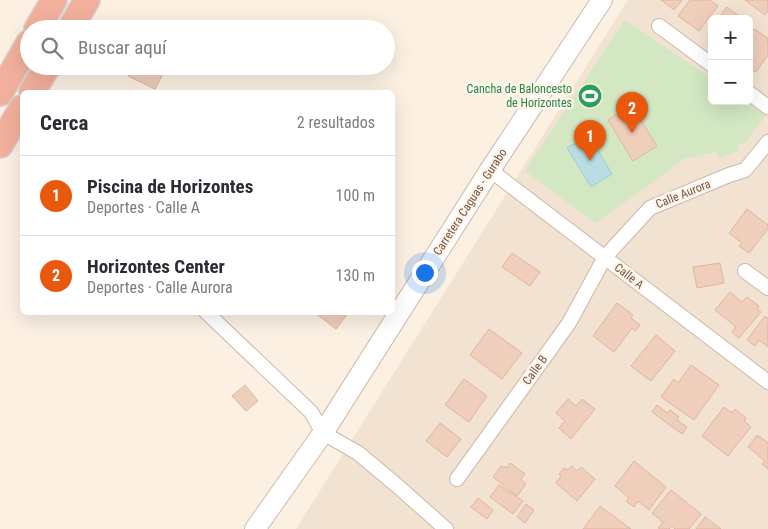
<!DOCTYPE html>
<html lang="es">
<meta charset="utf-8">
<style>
body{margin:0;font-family:"Roboto Condensed",sans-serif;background:#f2f2f3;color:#2b2b33}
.controls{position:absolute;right:15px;top:15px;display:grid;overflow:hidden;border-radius:8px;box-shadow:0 5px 20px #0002}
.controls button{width:45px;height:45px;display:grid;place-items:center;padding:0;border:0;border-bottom:1px solid #e1e1e2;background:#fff;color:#2b2b33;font:25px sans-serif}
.you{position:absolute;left:424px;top:272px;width:18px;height:18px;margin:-12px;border:4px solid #fff;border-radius:50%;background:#1a73e8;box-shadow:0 0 0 8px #1a73e833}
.badge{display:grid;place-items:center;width:32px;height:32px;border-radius:50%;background:#ea580c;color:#fff;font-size:16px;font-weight:700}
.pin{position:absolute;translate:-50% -41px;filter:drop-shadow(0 1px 2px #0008)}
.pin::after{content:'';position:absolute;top:26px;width:18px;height:15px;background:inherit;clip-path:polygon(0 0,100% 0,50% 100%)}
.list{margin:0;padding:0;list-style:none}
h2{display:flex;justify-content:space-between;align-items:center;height:65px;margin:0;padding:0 20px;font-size:21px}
h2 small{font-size:16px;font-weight:400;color:#7c7c81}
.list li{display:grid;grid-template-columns:32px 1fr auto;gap:15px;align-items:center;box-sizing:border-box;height:80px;padding:0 20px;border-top:1px solid #e1e1e2}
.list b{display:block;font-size:19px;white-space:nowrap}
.list p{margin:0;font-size:16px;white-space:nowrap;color:#7c7c81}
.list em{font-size:16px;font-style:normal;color:#7c7c81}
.icon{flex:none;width:28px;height:28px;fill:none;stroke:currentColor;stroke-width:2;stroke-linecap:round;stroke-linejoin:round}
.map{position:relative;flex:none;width:768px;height:529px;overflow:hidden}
.search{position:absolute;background:#fff;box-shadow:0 5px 20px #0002;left:20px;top:20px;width:375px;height:55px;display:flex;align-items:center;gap:12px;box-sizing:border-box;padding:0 18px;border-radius:28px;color:#7c7c81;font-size:19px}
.panel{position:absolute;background:#fff;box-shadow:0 5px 20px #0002;left:20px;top:90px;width:375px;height:225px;border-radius:8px}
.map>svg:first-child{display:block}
.residential{fill:#f2e2d1;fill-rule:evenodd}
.green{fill:#d2e7c2}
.water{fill:#b8dee3;stroke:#9fcdd4}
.building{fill:#efcebb;stroke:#e0b59c}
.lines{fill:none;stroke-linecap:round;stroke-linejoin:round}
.street-casing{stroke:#cbb8a9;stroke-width:16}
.secondary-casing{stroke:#d0baaa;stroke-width:22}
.highway-casing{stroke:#d7d0cc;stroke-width:28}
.street{stroke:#fff;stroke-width:14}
.secondary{stroke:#fff;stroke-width:20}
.highway{stroke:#f2b09c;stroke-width:25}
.labels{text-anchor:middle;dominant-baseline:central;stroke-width:5;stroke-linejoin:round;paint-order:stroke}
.leisure-label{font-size:12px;fill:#27864d;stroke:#fef5e8;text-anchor:end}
.street-label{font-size:12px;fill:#71574a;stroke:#fef5e8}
</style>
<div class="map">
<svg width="768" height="529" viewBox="0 0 768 529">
<rect width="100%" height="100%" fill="#fbf0e2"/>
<!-- residential -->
<path class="residential" d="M628,0h140v529h-472zM712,19h37v82h-37z"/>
<!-- green -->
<path class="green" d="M625,20l87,59v22h33l21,14 -20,27 -9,3 2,4 -19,10 -5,-7 -32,7 -24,19 -64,45 -70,-52z"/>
<!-- water -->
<path class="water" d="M589,135l23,39 -21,13 -24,-39z"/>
<!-- building -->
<path class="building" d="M661,0h21l-8,10z
M690,0h20l8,6 -19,25 -21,-15z
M745,0h23v11l-3,4z
M727,7l16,12h-25z
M754,29l14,9 -1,5 1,1v11l-12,17 -7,-5v-31z
M133,66h34l-12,23 -27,-13z
M631,105l26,41 -24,15 -25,-41z
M747,209l21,16v4l-19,24 -10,-7 3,-3 -13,-10z
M512,253l28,19 -10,14 -28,-19z
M720,263l4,20 -27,5 -4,-21z
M730,292l12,10 5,-5 12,9 -2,3 4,3 -22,26 -7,-6 4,-5 -21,-17z
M617,303l16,12 -2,3 9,7 -5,6 -3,-3 -18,24 -21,-16z
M314,312h35l-13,17z
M765,316l3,2v29l-9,-7 -4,6 -8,-6z
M489,329l33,24 -20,26 -32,-24z
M656,335l19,16 -24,30 -20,-15z
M691,365l28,20 -25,35 -33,-23 13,-18 4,4z
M464,379l23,17 -18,26 -24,-17z
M245,385l13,16 -12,10 -14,-15z
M568,399l8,7 6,-7 13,10 -24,30 -12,-11 6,-7 -9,-8z
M657,405l10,8 3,-3 9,7 -2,3 10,7 -5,7 -30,-22z
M724,407l8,6 3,-4 11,9 -2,3 7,6 -23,29 -26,-20z
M440,423l21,16 -14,18 -21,-16z
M757,435l10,7h1v27l-6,-5 3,-3 -17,-14z
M634,461l32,26 -17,23 -11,-9 -4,6 -8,-6 3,-3 -14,-12z
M510,463l15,11 -4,5 5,5 -9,12 -24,-19 8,-11 6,2z
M572,466l5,5 4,-4 14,12 -18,22 -21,-18 5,-7 -2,-2 5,-6 3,2z
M499,485l24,16 -10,13 -23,-17z
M671,490l30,24 -12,15h-14l-3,-3 -3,3h-9l-2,-1 5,-6 -11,-9z
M478,498l15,12 -6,9 -16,-12z
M526,504l8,6 -9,13 -8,-6z
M600,506l31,23h-48z
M705,517l16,12h-25z"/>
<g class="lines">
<defs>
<path id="street" d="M659,26l53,39
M749,93l19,14
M490,170l278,212
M745,271l23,17
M206,312l105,100 12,21 35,20 36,30 52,46
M457,479l112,-156 36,-66 45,-49 79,-33 16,-5 23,-28"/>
<path id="secondary" d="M255,529l68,-96 167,-263 112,-170"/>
<path id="highway" d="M37,29l17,-29
M70,29l17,-29
M32,92l16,-26
M0,93l29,-50
M0,145l22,-37"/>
</defs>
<!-- street casing -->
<use href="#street" class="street-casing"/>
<!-- secondary casing -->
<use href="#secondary" class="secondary-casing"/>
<!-- highway casing -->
<use href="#highway" class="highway-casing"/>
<!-- street -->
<use href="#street" class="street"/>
<!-- secondary -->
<use href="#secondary" class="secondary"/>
<!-- highway -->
<use href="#highway" class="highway"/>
</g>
<!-- icons -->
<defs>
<symbol id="stadium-disc" viewBox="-11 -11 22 22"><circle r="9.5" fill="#2e9e5b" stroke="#fef5e8"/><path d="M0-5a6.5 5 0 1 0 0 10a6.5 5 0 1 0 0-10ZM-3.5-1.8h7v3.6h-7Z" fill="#fff"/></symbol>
</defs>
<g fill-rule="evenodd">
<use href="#stadium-disc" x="576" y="82" width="28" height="28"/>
</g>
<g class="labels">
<!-- leisure labels -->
<g class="leisure-label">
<text x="572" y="89">Cancha de Baloncesto<tspan x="572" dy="14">de Horizontes</tspan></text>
</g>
<!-- street labels -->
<g class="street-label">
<text transform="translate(683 194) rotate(-22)">Calle Aurora</text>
<text transform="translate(470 202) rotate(-57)">Carretera Caguas - Gurabo</text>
<text transform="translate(629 276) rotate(38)">Calle A</text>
<text transform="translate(535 370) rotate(-54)">Calle B</text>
</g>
</g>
</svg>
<div class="controls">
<button>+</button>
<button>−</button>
</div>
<div class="you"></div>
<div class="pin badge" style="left:590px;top:161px">1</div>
<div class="pin badge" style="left:632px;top:133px">2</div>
<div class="search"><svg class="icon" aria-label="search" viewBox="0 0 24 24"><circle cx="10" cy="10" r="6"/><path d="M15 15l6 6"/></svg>Buscar aquí</div>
<section class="panel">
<h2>Cerca<small>2 resultados</small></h2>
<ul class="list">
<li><span class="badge">1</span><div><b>Piscina de Horizontes</b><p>Deportes · Calle A</p></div><em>100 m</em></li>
<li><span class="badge">2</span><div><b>Horizontes Center</b><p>Deportes · Calle Aurora</p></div><em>130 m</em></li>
</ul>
</section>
</div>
